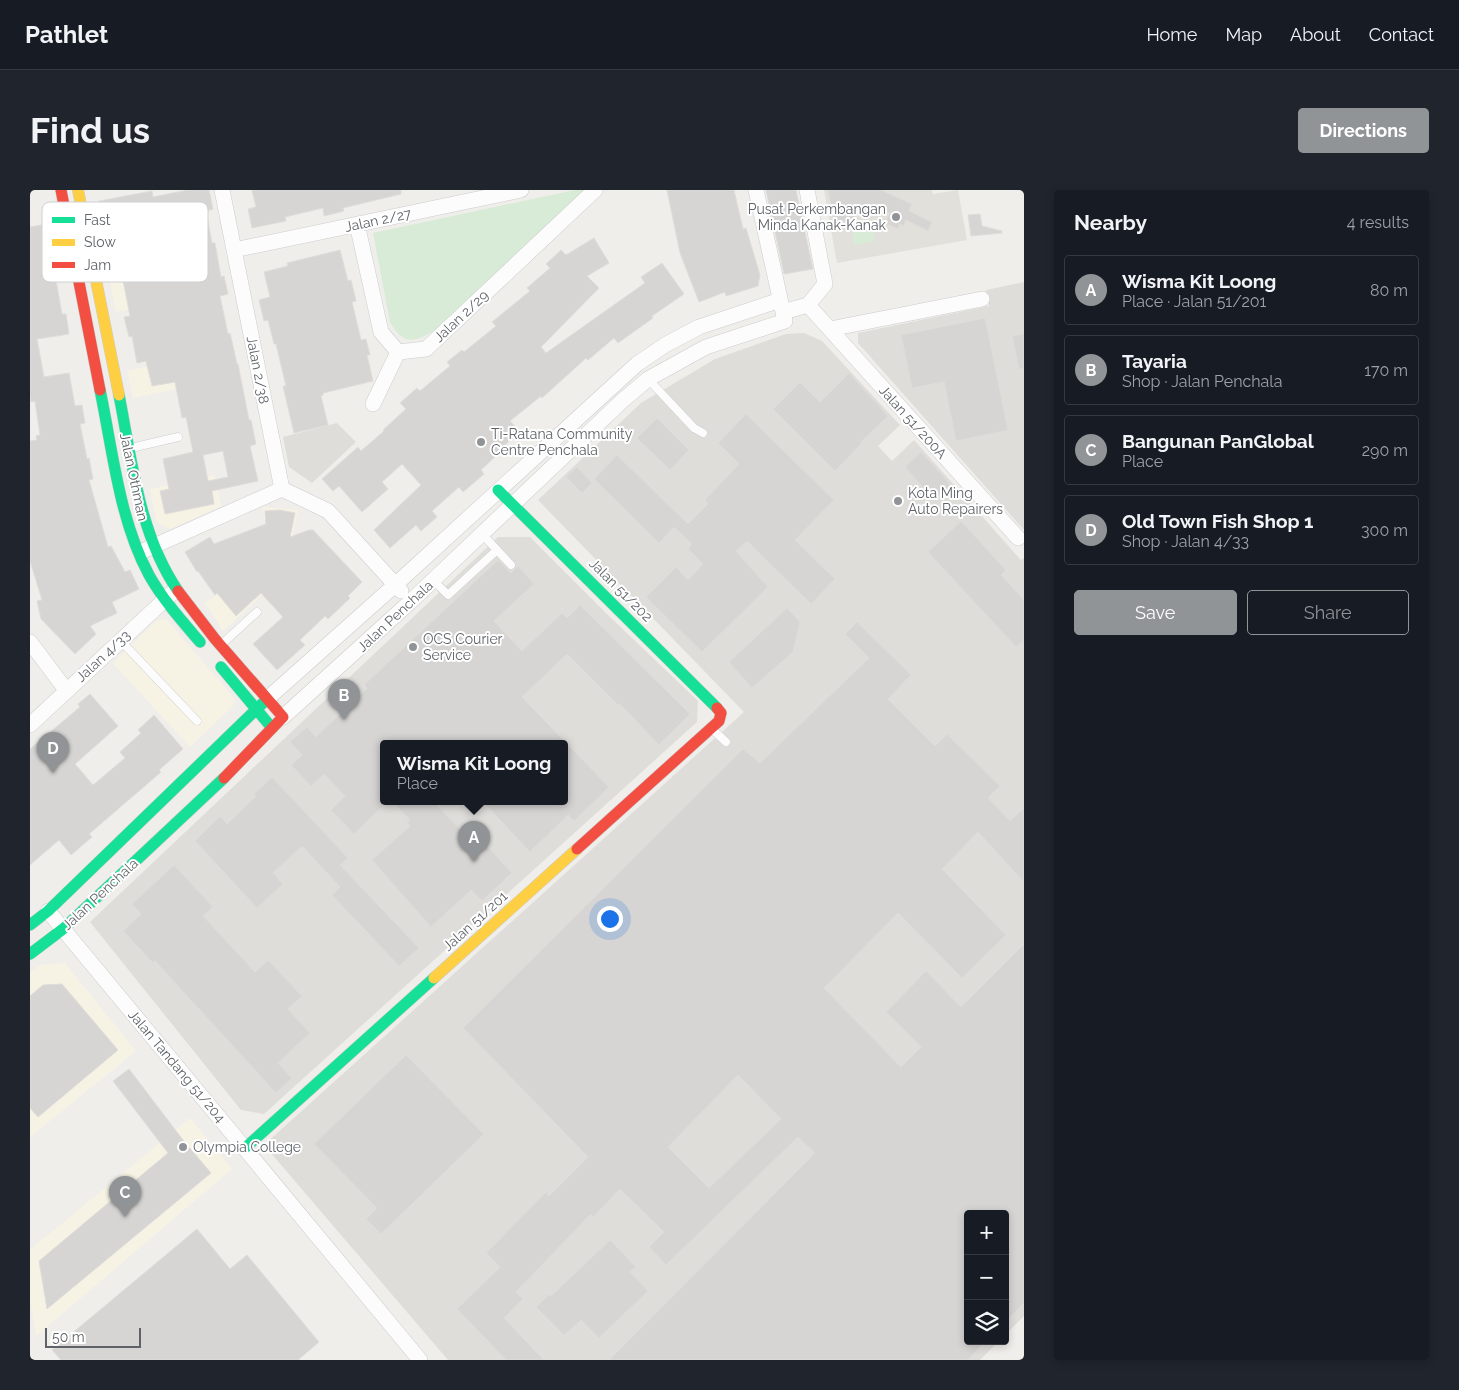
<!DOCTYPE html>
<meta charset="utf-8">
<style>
body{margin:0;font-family:Raleway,sans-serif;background:#20242c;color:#f1f3f6}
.controls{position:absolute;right:15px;bottom:15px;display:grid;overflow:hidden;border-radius:5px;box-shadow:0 2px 8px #0003}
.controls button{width:45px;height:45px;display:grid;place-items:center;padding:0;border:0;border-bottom:1px solid #363941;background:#171b24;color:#f1f3f6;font:25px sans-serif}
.scale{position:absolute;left:15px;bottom:12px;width:96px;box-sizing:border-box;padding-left:5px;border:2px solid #5f6368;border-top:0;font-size:14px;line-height:18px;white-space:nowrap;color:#5f6368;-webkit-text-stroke:4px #fff;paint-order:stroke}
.you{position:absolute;left:579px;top:728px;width:18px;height:18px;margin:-12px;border:4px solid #fff;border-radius:50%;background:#1a73e8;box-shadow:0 0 0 8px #1a73e833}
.badge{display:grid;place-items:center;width:32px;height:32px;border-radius:50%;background:#919496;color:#fff;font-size:16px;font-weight:700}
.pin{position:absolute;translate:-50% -41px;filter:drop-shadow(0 1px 2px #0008)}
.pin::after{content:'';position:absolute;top:26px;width:18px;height:15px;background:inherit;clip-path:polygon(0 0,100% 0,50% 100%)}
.popup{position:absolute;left:350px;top:550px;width:188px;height:65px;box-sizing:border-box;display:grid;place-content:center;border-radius:5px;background:#171b24;filter:drop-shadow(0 1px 4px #0005);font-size:16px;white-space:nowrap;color:#9ea1a6}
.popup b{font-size:19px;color:#f1f3f6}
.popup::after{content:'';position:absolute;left:50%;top:100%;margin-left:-10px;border:10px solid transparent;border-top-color:#171b24}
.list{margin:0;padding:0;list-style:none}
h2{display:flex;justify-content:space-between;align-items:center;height:65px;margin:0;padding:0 20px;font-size:21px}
h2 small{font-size:16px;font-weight:400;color:#9ea1a6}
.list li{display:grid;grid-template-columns:32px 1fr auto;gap:15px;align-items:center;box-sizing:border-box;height:70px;margin:0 10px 10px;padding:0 10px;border:1px solid #363941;border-radius:5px}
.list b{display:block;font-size:19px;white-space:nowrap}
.list p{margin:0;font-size:16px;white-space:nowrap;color:#9ea1a6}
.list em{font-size:16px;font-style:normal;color:#9ea1a6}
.actions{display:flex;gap:10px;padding:15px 20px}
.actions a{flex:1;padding:11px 0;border:1px solid #919496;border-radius:5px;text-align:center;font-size:18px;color:#919496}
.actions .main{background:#919496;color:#fff}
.icon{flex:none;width:28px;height:28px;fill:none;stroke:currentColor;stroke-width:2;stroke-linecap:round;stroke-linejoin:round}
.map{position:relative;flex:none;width:994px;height:1170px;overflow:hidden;border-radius:5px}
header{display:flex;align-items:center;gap:30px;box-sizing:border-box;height:70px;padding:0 25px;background:#171b24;border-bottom:1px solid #363941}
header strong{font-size:24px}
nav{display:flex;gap:28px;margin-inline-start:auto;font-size:18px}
.intro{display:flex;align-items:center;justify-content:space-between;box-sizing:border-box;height:120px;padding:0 30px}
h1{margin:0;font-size:35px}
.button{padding:12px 22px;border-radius:5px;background:#919496;color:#fff;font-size:18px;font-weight:700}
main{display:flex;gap:30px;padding:0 30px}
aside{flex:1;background:#171b24;border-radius:5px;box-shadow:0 2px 8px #0003}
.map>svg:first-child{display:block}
.commercial{fill:#f7f3e4}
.industrial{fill:#dfddda;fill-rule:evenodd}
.education{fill:#e2e0da}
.green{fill:#d8ebd6}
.building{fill:#d6d5d3;stroke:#deddd9;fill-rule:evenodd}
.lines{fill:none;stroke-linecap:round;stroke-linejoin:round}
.lane-casing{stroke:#cbcccc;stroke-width:9}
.street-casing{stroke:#cbcccc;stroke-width:16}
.fast-casing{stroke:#cacacb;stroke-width:12}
.slow-casing{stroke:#cacacb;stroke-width:12}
.jam-casing{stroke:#cacacb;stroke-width:12}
.lane{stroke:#fdfcfc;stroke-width:8}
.street{stroke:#fdfcfc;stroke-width:15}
.fast{stroke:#16e098;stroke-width:11}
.slow{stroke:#ffcf43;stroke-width:11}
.jam{stroke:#f24e42;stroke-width:11}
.poi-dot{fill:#919496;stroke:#fff;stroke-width:2}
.labels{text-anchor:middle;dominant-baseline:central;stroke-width:4;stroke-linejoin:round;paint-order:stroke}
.poi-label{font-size:14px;fill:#5f6368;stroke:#fff;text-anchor:start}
.street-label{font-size:14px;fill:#5f6368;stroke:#fff}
.key{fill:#fff;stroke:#cfd0d2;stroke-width:1}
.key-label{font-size:14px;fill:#5f6368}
</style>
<header>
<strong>Pathlet</strong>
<nav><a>Home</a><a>Map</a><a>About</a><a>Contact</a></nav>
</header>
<div class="intro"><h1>Find us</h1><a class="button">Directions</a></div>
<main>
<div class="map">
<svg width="994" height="1170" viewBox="0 0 994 1170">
<rect width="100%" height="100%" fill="#efeeea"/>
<!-- commercial -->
<path class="commercial" d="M136,50l11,59 -61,13 -12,-60z
M159,167l6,28 -62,13 -6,-27z
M184,285l7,31 -51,23 -13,-6 -7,-34z
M233,317l35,3 -14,64 -61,57 -18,-28 65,-43z
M136,429l68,79 -1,8 -43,41 -77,-84 43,-42z
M35,773l71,88 -106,86v-164l10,-8z
M160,928l42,51 -196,167 -6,-38v-48z"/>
<!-- industrial -->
<path class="industrial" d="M994,92v248l-166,-187v-10l131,-27 -3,-16z
M774,143l18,8 78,84 -22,21 14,15 22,-21 107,120 3,-2v758l-19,19v-121h-37v127h31l-19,19h-532l-184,-215 480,-433 -206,-212 103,-97 74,-44 71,-25z
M307,233l19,19 -44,41 -23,-16 -6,-30z
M468,347h32l79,79 89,85 -1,21 -433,392 -23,-4 -151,-188zM354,553h180v58h-180z"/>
<!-- education -->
<path class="education" d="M794,0h108l1,4 25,-4 9,50 -130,23z"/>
<!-- green -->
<path class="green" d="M545,0h9l-147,139c-22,13 -33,18 -47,-7l-17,-89z
M836,31l6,5 3,15 -21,4 -3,-21z"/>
<!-- building -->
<path class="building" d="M158,0h21l4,19 -7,2 6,32h3l6,34 3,-1 4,18 -8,2 8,38 2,-1 7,31h1l11,56h2l5,24 -6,2 8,35 -46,10 2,13 -49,10 -5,-23 9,-2 -6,-30 30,-7 -7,-35 -4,1 -7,-36 -23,4 -6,-25 -9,2 -5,-27 -3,1 -5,-20 6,-1 -8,-41h-1l-6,-29 -3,1 -5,-28 -4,1 -4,-19 53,-10 1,6zM193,261l5,26 -20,4 -5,-26z
M222,0h149v4l-58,14 1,3 -20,5 -1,-8 -38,9 1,4 -34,7 -4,-19 8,-2z
M637,0h67l9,39 3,-1 14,47 -2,11 -32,10 -1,-4 -26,10 -19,-49z
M736,0h30l17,79 -29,5z
M798,0h53l31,14 -3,7 23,11 -4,9 -22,-11 -2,6 -4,-2 -2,5 -13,-6 5,-10 -20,-9 -5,10 -12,-6 2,11 -20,4z
M950,24l2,12 20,5v2l-31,3 -3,-21z
M22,33l4,23 -3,1 5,28h-3l7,39h4l3,20 -32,5 7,38 25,-4 6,33 7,-1 3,18 -5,1 7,35 2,-1 4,21 -4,1 19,67 3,-1 14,26 5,-2 9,19 -27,13 5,11 -27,13 6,8 -21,20 -34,-35 -4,-18 5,-1 -12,-39v-120l7,-1 -1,-4 4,-1 -5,-34 -4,1 -1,-8v-167z
M564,48l15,25 -22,13 12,12 -58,59 5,6 99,-70 -4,-6 21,-14 22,31 -32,22 1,2 -35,25 -4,-5 -26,22 -2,-2 -44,40 -1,-2 -31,25 10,11 -20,17 1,2 -20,19 3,4 -21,18 -4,-5 -27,24 5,6 -16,14 -5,-6 -26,23 -16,-18 47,-45 -19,-21 -20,18 6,7 -26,23 -23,-26 -6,5 -11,-12 36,-32 3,4 23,-20 -1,-1 23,-21 -6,-6 17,-15 3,3 30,-25 -3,-4 15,-12 2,2 32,-26 -4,-4 38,-31 -3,-3 23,-20 -4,-4 15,-14 5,5z
M310,60l8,31 3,-1 5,21 -4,1 9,38 5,-1 4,16h-3l6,26 -50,12v2l-2,1 7,29 -34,8 -11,-47h3l-10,-42h-2l-6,-24 -4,1 -5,-21 11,-3 -6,-25 24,-6 -1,-3z
M955,128l23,112 -52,11 -12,-59 -32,6 -11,-53z
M994,144v35h-5l-7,-33z
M819,183l39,43 -27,26 1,1 -27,28 -62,-62 27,-27 20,20z
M716,224l88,86 -39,40 40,39 -24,25 -64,-63 -11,10 32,36 -66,65 -56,-55 30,-30 12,13 15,-16 -15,-15 4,-5 -18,-17 -15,16 -65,-64 23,-24 71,69 20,-20 -3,-4 34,-36 -21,-21z
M627,228l32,32 -19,20 -33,-32z
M891,262l30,33 -17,15 -29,-33z
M547,277l15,16 -10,10 -16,-16z
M250,320l15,3 -5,24 19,-7h4l49,52 -14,14 2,2 -22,21 -3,-3 -25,24 5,5 -28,25 -24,-26 30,-27 -22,-24 -25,23 -19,-23 -2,2 -17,-24 -1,1 -12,-20 25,-15 4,7 52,-20 -1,-13z
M931,331l45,49 -5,5 23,25v40l-8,7 -88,-95z
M468,370l13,13 7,-7 16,18 -40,37 28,30 40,-38 5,5 13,-13 110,109 -31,31 -39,-41 -2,1 -51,-51 -45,43 87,90 -35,34 -6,-6 -38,37 -48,-51h82v-58h-180v62l-30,29 -23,-24 14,-14 -21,-22 -13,12 -20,-21 11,-10 -12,-13 17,-15 9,10 51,-49 -3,-3z
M757,418l13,14 -7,30 -41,36 -23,-26z
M827,432l54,53 -23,24 47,47 12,-12 53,52 -12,12 22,23 14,-13v74l-46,-50 -36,37 64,66 -44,43 -64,-65 -74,75 77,79 20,-20 -35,-35 40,-41 35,36 63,-63v359l-19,19v-108h-37v127h18l-18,19h-359l206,-207 -17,-16 -132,128 -17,-18 15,-15 -44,-43 -27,28 -2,-3 -75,78 7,7 -19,19 40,42h-38l-49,-51 43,-42 -14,-14 60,-61 3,4 39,-39 -125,-129 280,-279 17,14 109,-105 -24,-24zM708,885l43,44 -72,69 -41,-41z
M60,504l28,32 -43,38 18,21 32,-27 -5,-6 21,-19 -3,-3 16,-15 29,34 -24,21 2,2 -72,62 3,3 -21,18 -12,-15 -29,25v-116l50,-42 -2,-3z
M242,587l76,81 -8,7 79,83 -20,18 -67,-71 8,-8 -38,-41 -29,27 10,11 -26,24 -62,-67 25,-25 7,8 29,-28 -2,-2z
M362,611h41l27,28 6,-6 46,50 -30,28 -11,-11 -40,37 -59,-67 38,-34 -3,-4 3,-2z
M144,675l39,42 -10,9 52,56 13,-12 34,36 -14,13 22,24 -32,30 14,15 -16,15 -121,-132 -2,2 -30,-32 18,-17 -9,-10z
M32,794l56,66 -80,67 -8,-9v-112l13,-11z
M376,865l78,79 -103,100 -15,-15 11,-11 -63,-64z
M99,879l54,71 28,33 -164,136 -8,-48 129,-108 -55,-72z
M167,1039l33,40 17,-14 72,87 -21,18h-237l-9,-10z
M580,1050l26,27 -6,5 18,19 -49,47 -18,-18 -17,15 -28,-28 13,-13 2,2z"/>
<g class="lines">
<defs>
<path id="lane" d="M618,189l46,49 9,5
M101,258l47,-11
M452,344l29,31
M403,390l15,15 49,-45
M90,450l77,81
M192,454l35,-32
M683,540l13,12"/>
<path id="street" d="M192,0l60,299
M327,34l24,108 17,20 28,-3 169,-159
M204,60l287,-60
M778,115l210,233
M753,122l25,-7 17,-21 -18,-94
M800,139l152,-30
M343,214l25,-52
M115,360l137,-61 46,22 73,80
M0,452l36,48
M237,509l128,-114 242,-221 28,-19 34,-18 81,-27
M253,527l127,-115 212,-201 26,-22 58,-32 79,-26 -29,-131
M0,535l142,-132
M18,721l372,449"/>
<path id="fast" d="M70,200c13,62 19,129 49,185 14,25 33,46 51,67
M89,205c13,66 20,139 59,196
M468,300l219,218
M191,477l51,61
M0,735l18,-14 217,-210
M0,764l33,-25 161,-151
M215,958l189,-170"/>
<path id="slow" d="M48,0l41,205
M404,788l143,-129"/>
<path id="jam" d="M31,0l39,200
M148,401l37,48 68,78 -59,61
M547,659l142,-128 2,-8 -4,-5"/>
</defs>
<!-- lane casing -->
<use href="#lane" class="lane-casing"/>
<!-- street casing -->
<use href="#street" class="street-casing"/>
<!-- fast casing -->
<use href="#fast" class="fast-casing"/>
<!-- slow casing -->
<use href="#slow" class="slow-casing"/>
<!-- jam casing -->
<use href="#jam" class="jam-casing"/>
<!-- lane -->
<use href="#lane" class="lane"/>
<!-- street -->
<use href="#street" class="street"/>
<!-- fast -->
<use href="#fast" class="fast"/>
<!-- slow -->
<use href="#slow" class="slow"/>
<!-- jam -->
<use href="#jam" class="jam"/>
</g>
<!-- markers -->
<g class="poi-dot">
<circle cx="866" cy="27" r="5"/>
<circle cx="451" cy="252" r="5"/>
<circle cx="868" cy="311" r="5"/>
<circle cx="383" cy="457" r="5"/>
<circle cx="153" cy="957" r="5"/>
</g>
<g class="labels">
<!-- poi labels -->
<g class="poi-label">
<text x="856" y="19" text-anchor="end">Pusat Perkembangan<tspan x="856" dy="16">Minda Kanak-Kanak</tspan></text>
<text x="461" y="244">Ti-Ratana Community<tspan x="461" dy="16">Centre Penchala</tspan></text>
<text x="878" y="303">Kota Ming<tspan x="878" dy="16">Auto Repairers</tspan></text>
<text x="393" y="449">OCS Courier<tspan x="393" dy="16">Service</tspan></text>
<text x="163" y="957">Olympia College</text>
</g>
<!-- street labels -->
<g class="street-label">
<text transform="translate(348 30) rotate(-12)">Jalan 2/27</text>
<text transform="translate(431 126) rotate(-43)">Jalan 2/29</text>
<text transform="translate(228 180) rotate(79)">Jalan 2/38</text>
<text transform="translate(883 232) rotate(48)">Jalan 51/200A</text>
<text transform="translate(104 287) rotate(78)">Jalan Othman</text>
<text transform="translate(591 400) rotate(45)">Jalan 51/202</text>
<text transform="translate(365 426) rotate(-43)">Jalan Penchala</text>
<text transform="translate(73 466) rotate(-43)">Jalan 4/33</text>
<text transform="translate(70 704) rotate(-43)">Jalan Penchala</text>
<text transform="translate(445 731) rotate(-42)">Jalan 51/201</text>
<text transform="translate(147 876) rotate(50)">Jalan Tandang 51/204</text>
</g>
</g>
<!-- legend -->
<rect x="12" y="12" width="166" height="80" rx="8" class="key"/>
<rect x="22" y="27" width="23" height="6" fill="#16e098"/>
<rect x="22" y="49" width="23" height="7" fill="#ffcf43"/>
<rect x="22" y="72" width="23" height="6" fill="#f24e42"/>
<g class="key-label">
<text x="54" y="35">Fast</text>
<text x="54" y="57">Slow</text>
<text x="54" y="80">Jam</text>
</g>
</svg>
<div class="controls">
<button>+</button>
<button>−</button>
<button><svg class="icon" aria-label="layers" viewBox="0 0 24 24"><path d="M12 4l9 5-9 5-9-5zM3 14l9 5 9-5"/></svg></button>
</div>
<div class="scale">50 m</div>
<div class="you"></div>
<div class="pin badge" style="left:444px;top:672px">A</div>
<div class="popup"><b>Wisma Kit Loong</b>Place</div>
<div class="pin badge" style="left:314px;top:530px">B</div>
<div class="pin badge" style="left:95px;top:1027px">C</div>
<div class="pin badge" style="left:23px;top:583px">D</div>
</div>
<aside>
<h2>Nearby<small>4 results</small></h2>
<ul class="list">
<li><span class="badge">A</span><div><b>Wisma Kit Loong</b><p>Place · Jalan 51/201</p></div><em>80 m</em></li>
<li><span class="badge">B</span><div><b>Tayaria</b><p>Shop · Jalan Penchala</p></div><em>170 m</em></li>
<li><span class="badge">C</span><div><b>Bangunan PanGlobal</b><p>Place</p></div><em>290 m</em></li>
<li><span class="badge">D</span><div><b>Old Town Fish Shop 1</b><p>Shop · Jalan 4/33</p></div><em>300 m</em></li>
</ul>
<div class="actions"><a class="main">Save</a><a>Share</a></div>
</aside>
</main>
